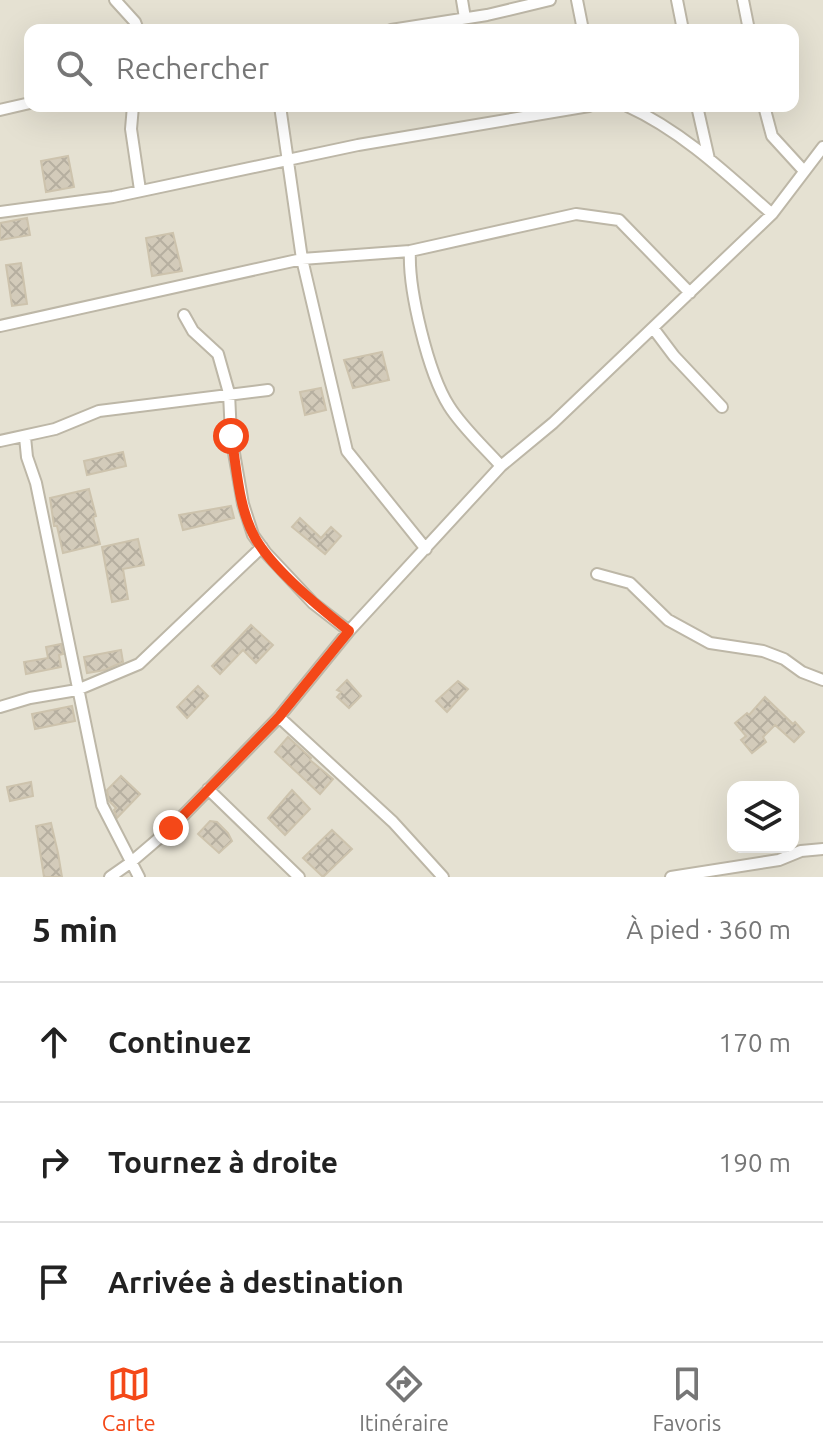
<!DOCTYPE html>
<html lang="fr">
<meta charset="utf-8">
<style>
body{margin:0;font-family:Ubuntu,sans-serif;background:#f6f6f6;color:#222}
.controls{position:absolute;right:24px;bottom:24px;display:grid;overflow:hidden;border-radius:16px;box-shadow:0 8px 32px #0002}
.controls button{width:72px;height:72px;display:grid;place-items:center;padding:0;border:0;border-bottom:2px solid #e0e0e0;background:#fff;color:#222;font:40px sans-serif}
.stop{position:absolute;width:24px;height:24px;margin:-18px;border:6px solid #f44818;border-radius:50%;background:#fff}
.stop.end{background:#f44818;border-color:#fff;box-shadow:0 2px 8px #0008}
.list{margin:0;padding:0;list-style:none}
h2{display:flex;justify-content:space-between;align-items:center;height:104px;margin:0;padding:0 32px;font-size:34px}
h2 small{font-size:26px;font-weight:400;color:#767676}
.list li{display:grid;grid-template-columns:52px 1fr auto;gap:24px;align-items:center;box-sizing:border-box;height:120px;padding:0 32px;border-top:2px solid #e0e0e0}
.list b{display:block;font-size:30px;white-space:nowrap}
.list em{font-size:26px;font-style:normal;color:#767676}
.icon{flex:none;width:44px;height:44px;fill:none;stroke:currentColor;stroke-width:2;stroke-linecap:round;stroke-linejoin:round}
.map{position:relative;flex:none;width:823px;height:877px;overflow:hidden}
.search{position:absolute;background:#fff;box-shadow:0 8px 32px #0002;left:24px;right:24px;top:24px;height:88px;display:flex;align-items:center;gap:20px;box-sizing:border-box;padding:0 28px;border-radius:16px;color:#767676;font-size:30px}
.sheet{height:464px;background:#fff}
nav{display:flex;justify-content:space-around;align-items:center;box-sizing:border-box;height:112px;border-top:2px solid #e0e0e0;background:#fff;font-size:22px;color:#767676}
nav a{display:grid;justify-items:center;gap:4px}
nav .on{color:#f44818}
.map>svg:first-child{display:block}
.residential{fill:#e5e1d2;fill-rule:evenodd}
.building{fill:url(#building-cross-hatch);stroke:#cdc3ad;stroke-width:2}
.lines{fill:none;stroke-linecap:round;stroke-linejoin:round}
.minor-casing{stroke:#bdb7a7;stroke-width:14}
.minor{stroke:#fff;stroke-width:10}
.route{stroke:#f44818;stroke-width:10}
</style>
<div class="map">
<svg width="823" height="877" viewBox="0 0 823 877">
<defs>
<pattern id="building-cross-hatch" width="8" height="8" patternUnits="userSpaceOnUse" patternTransform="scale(2)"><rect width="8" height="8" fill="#d3cbba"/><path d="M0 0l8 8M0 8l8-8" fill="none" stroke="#b6afa0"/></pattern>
</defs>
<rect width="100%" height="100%" fill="#f2eee4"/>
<!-- residential -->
<path class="residential" d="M0,0h823v877h-823zM30,30h763v76h-763zM733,787h60v60h-60z"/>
<!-- building -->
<path class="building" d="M68,156l6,31 -28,5 -5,-31z
M27,218l3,17 -30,5v-17z
M173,233l9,38 -30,5 -6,-38z
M21,263l6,41 -15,2 -6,-41z
M382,352l7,28 -36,8 -9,-28z
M321,388l5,22 -21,5 -5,-23z
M123,452l3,14 -39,9 -3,-14z
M89,489l7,27 -3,1 7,27 -37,9 -6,-27h-3l-4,-28z
M231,506l3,12 -51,12 -4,-15z
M300,518l21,20 10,-11 10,9 -16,18 -33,-27z
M138,539l6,26 -21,4 5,30 -16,3 -10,-55z
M251,625l22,20 -17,18 -13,-13 -23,24 -8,-8z
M61,644l2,10 -4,1 2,12 -35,7 -2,-12 24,-4 -2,-11z
M121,650l2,12 -18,8 -18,3 -3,-16z
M347,680l14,16 -12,12 -12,-11 4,-5 -4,-2z
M458,681l10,8 -21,23 -11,-11z
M198,686l10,10 -21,22 -10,-11z
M765,697l28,27 2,-2 9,10 -10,10 -19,-17 -12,12 3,5 -14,11 -11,-13 5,-4 -11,-13 12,-10 2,2z
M72,706l3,15 -40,8 -3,-15z
M288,737l23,21 -1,2 23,19 -13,15 -45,-42z
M121,776l19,18 -23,24 -3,-8 2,-2 -7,-7 -2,-11z
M31,782l2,14 -23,5 -3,-14z
M292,790l18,19 -25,26 -17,-17z
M210,821l7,1 11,11 4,8 -13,12 -21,-19z
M51,823l7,30 4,24h-18l-8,-51z
M332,830l20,19 -29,28 -20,-19z"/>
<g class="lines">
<defs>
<path id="minor" d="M115,0l20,22 3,8
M462,0l3,18
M577,0l6,30
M677,0l6,30
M743,0l6,30
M391,30l96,-15 63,-15
M133,106l-2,23 9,61
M280,106l22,153 45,192 79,98
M627,106c55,25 100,68 145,108
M697,106l12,53
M764,106l8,30 32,35
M0,110l30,-7
M0,212l113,-15 245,-52 231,-39
M410,251c-2,38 18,122 39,155 13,21 35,41 52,60
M184,315l9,16 25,23 11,39 2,43 12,68 10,31 13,18 47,50 36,28
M0,326l302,-67 108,-8 166,-37 43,6 71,73
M653,328l21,28 48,51
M25,437l2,20 9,26 66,322 37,72
M0,441l55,-12 44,-18 169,-21
M597,574l33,9 38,37 42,23 53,8 21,8 18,13 21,8
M0,707l30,-9 47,-8 62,-26 123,-117
M279,717l114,105 50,55
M208,789l91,88
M110,877l20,-14 41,-35 108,-111 70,-86 152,-165 52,-43 219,-209 51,-67
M671,877l108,-17 22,-9 22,-2"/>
</defs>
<!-- minor casing -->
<use href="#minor" class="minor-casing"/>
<!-- minor -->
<use href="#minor" class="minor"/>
</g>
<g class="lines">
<!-- route -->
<path class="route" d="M171,828l108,-111 70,-86c-28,-22 -81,-66 -96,-97 -15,-30 -16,-66 -22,-98"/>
</g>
</svg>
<div class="controls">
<button><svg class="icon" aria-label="layers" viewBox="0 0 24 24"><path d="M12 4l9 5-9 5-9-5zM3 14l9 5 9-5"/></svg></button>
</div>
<div class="stop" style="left:231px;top:436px"></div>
<div class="stop end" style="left:171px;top:828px"></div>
<div class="search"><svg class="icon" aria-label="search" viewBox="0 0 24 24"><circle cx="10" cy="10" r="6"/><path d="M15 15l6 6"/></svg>Rechercher</div>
</div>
<section class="sheet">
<h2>5 min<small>À pied · 360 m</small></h2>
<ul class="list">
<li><svg class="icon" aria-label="ahead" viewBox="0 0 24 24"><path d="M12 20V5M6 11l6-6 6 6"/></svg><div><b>Continuez</b></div><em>170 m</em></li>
<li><svg class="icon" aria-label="right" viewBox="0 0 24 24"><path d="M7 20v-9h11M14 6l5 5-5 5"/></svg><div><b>Tournez à droite</b></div><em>190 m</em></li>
<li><svg class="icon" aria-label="arrive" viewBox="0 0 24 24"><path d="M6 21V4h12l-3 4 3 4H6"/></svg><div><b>Arrivée à destination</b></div></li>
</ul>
</section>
<nav>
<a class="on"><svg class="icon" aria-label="map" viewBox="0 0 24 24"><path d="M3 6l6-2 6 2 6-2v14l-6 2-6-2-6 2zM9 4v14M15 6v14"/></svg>Carte</a>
<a><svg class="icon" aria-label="directions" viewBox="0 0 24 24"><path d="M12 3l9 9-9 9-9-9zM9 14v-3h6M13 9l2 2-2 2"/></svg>Itinéraire</a>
<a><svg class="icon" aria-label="saved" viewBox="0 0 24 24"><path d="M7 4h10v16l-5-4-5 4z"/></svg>Favoris</a>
</nav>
